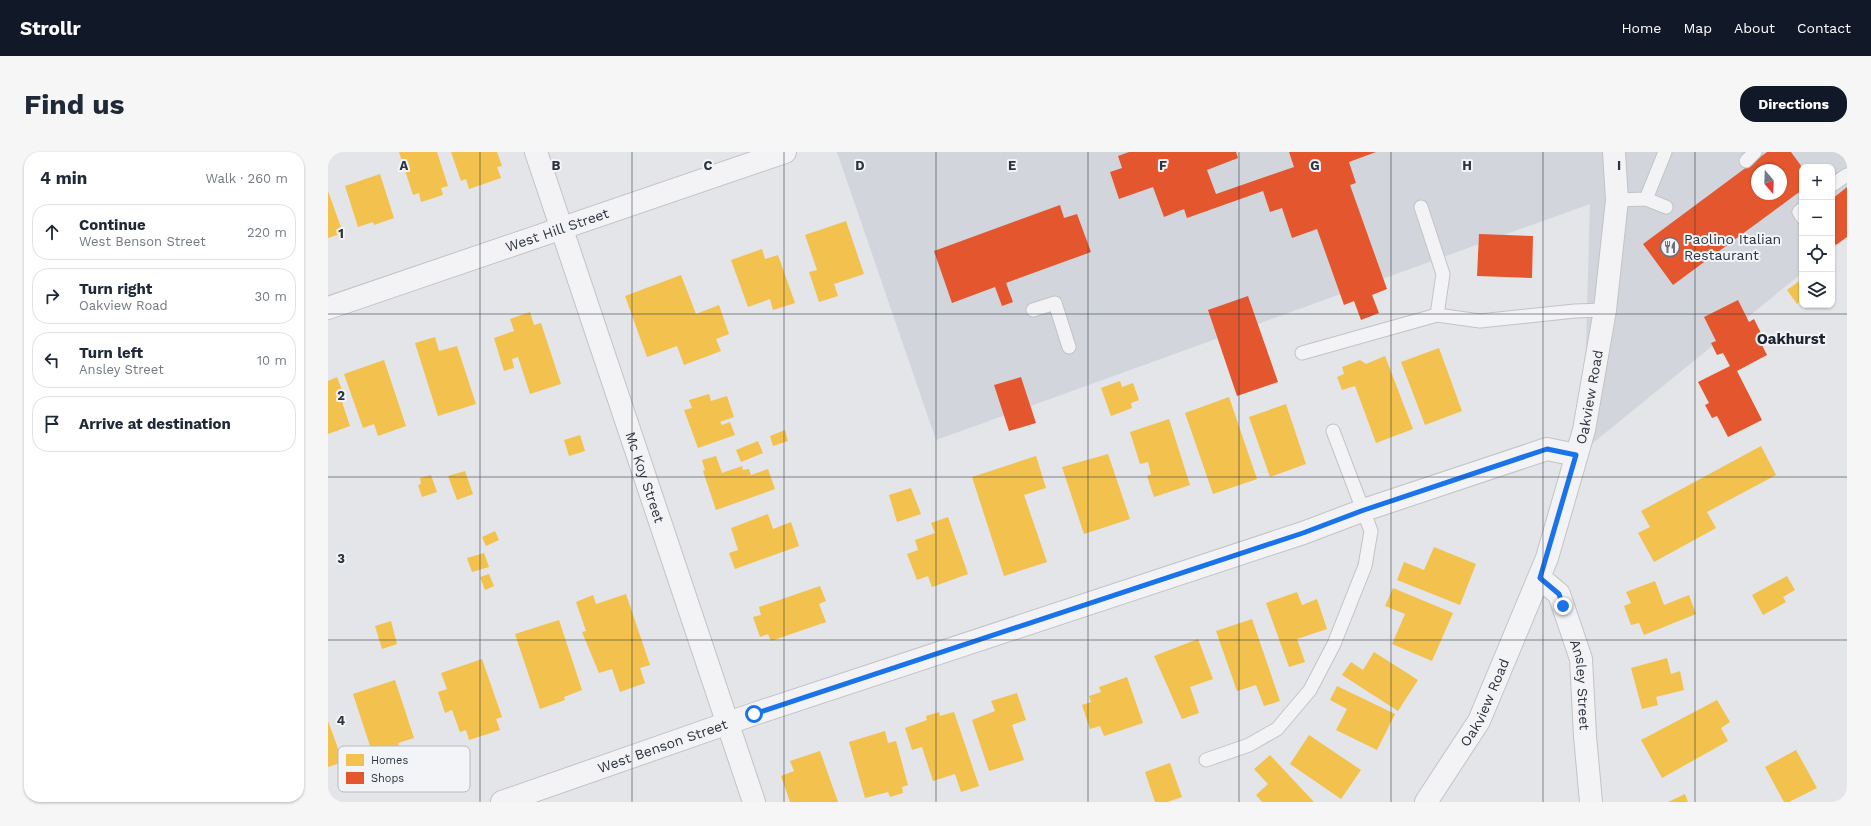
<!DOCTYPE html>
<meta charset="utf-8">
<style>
body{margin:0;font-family:"Work Sans",sans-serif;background:#f6f6f7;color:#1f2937}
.controls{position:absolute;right:12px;top:12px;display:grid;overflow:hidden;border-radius:8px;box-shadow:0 1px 3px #0004}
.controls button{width:36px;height:36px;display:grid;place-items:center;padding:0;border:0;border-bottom:1px solid #e0e1e3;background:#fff;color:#1f2937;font:20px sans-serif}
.compass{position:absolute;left:1423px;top:12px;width:36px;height:36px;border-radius:50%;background:#fff;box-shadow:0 1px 3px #0004;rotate:161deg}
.stop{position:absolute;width:12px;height:12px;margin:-9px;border:3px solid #1a73e8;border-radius:50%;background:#fff}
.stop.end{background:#1a73e8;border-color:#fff;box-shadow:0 1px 4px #0008}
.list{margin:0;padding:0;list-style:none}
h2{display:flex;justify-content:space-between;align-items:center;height:52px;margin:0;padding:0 16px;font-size:17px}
h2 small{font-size:13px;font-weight:400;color:#747a83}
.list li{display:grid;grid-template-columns:26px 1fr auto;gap:12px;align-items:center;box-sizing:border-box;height:56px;margin:0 8px 8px;padding:0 8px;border:1px solid #e0e1e3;border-radius:16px}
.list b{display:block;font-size:15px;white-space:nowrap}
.list p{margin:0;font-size:13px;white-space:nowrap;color:#747a83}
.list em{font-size:13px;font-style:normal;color:#747a83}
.icon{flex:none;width:22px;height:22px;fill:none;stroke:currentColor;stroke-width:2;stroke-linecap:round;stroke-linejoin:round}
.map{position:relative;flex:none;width:1519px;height:650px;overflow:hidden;border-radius:16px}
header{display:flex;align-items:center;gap:24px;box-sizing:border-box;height:56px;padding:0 20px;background:#111827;color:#fff}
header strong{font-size:19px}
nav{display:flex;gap:22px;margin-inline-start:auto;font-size:14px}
.intro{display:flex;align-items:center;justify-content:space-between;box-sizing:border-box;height:96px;padding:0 24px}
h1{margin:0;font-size:28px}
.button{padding:10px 18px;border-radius:16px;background:#111827;color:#fff;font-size:14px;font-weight:700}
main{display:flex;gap:24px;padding:0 24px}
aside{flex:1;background:#fff;border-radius:16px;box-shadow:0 1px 3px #0004}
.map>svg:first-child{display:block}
.built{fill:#d2d5db;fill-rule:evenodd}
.homes{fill:#f2c14e}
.shops{fill:#e4572e;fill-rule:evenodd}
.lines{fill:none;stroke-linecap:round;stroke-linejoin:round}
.service-casing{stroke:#c2c3c6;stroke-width:15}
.minor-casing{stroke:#c2c3c6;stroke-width:24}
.tertiary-casing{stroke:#c2c3c6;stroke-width:24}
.service{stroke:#f3f3f5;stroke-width:13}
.minor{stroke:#f3f3f5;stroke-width:22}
.tertiary{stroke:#f3f3f5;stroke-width:22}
.route{stroke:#1a73e8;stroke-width:5}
.grid{fill:none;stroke:#2c3440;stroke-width:1;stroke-opacity:0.55}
.labels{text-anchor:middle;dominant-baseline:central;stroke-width:4;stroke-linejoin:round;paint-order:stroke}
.street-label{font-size:14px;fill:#2c3440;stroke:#f2f4f7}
.poi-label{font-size:14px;fill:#2c3440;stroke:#f2f4f7;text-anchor:start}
.neighbourhood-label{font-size:15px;font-weight:bold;fill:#1e2531;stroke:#f2f4f7}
.key{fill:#f2f4f7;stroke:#b7bac0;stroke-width:1}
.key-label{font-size:11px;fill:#2c3440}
.grid-label{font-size:13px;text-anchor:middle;font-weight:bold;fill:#2c3440;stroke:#f2f4f7;stroke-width:4;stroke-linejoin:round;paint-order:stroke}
</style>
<header>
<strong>Strollr</strong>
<nav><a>Home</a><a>Map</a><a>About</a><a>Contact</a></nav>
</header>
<div class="intro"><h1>Find us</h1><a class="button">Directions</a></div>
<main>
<aside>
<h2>4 min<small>Walk · 260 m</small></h2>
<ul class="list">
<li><svg class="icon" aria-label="ahead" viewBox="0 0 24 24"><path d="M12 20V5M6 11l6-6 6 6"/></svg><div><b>Continue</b><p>West Benson Street</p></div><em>220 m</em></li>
<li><svg class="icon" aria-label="right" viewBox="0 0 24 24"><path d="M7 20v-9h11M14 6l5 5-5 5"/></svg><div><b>Turn right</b><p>Oakview Road</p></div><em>30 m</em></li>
<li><svg class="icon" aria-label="left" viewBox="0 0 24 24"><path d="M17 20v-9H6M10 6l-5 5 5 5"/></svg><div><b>Turn left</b><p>Ansley Street</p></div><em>10 m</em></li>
<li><svg class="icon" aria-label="arrive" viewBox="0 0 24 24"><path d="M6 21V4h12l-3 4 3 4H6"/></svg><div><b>Arrive at destination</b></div></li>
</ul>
</aside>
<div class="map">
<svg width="1519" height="650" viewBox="0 0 1519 650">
<rect width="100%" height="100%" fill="#e3e5e8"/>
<!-- built -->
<path class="built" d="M509,0h1010v84l-15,13v-82h-30v106l-219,178 7,-247 -654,236zM1429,18h24v24h-24z"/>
<!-- homes -->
<path class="homes" d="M71,0h38l11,34 -7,2 2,7 -22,7 -2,-9 -6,2z
M123,0h46l5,14 -5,1 4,11 -32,11 -3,-10 -5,2z
M52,22l14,44 -20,7 -1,-3 -15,5 -13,-41z
M0,39l15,42 -15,5z
M518,69l18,53 -30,10 4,12 -19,6 -10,-30 8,-2 -12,-35z
M434,97l3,10 13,-4 17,48 -22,7 -3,-11 -22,8 -17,-47z
M353,123l15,39 23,-9 10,29 -13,5 5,12 -37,14 -7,-19 -30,11 -22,-61z
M1474,127v21l-5,4 -10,-14z
M202,160l4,13 7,-2 20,61 -31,10 -12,-37 -6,2 2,9 -10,3 -10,-33 20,-7 -4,-12z
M107,185l4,14 18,-5 19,58 -38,12 -23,-73z
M1111,196l23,63 -37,14 -24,-63z
M1057,204l28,73 -37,14 -21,-57 -13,4 -5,-13 7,-3 -2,-7 18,-7 6,4z
M56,208l22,66 -28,10 -4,-12 -11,4 -19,-54z
M9,225l8,21 -4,1 9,27 -22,8v-53z
M792,229l2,6 11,-4 6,17 -8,3 1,5 -21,8 -10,-28z
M381,242l2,7 16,-5 7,21 -14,5 2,3 8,-3 5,13 -37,13 -14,-38 8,-2 -3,-8z
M901,245l28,82 -44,15 -28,-81z
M958,252l20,60 -36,13 -21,-60z
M841,267l21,66 -36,12 -7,-21 4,-2 -3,-12 -8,2 -10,-32z
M457,278l3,11 -15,5 -3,-10z
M252,283l5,16 -16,5 -5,-16z
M430,289l5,12 -22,9 -5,-12z
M1433,294l15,29 -69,37 9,16 -62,34 -16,-29 12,-6 -9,-16z
M780,302l22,65 -46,15 -22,-67z
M388,304l6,17 20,-7 1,4 6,-1 2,6 17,-6 7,20 -59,21 -13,-39 2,-1 -3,-10z
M708,304l10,32 -22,7 23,67 -43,14 -32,-99z
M137,319l8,23 -16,6 -9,-24z
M103,323l6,17 -15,5 -4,-12 3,-1 -1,-6z
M583,336l10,26 -24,8 -8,-27z
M440,362l5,15 18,-7 8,24 -64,23 -6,-16 9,-3 -7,-22z
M620,365l20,57 -36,13 -4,-11 -11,4 -10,-26 11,-4 -3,-10 20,-7 -4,-10z
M167,379l4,9 -13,6 -4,-9z
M1106,395l42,17 -16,41 -63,-25 7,-18 20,8z
M156,401l5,14 -17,5 -5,-14z
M161,422l5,12 -9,4 -5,-13z
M1459,424l8,14 -12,7 3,5 -23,13 -11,-20z
M1327,429l9,24 25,-10 7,19 -52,21 -5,-12 -8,2 -7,-19 7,-3 -5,-11z
M492,434l6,15 -7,3 7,18 -55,19 -3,-7 -8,3 -7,-20 8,-2 -2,-8z
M1065,436l60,25 -21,48 -40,-17 13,-30 -20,-8z
M969,440l5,13 15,-6 10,30 -30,10 8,23 -16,5 -23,-64z
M298,442l24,71 -10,3 5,15 -25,9 -8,-23 -13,4 -17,-41 4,-1 -10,-29 17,-7 3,9z
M924,467l28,82 -16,5 -8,-21 -19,6 -21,-60z
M231,468l23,70 -18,7 1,3 -25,9 -25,-75z
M63,469l6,23 -15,5 -7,-23z
M870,487l15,40 -23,8 9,26 -17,6 -28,-63z
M1046,500l44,28 -20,31 -56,-36 9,-13 12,8z
M1339,506l4,16 9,-3 4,19 -28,7 2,8 -16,4 -11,-41z
M154,507l20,58 -6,2 4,11 -31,10 -3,-10 -6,2 -8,-22 -7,3 -7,-21 9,-3 -6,-16z
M799,525l16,46 -39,13 -4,-10 -10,3 -8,-24 9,-3 -2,-6 12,-4 -2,-5z
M67,528l19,58 -16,5 4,12 -23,7 -4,-14 -4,1 -18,-55z
M1009,534l58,28 -18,36 -41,-20 11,-21 -17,-9z
M689,541l9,27 -14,5 12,35 -35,11 -17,-51 23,-9 -4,-10z
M1389,548l13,22 -9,6 7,13 -66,37 -21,-38z
M611,560l1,4 14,-4 25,74 -18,6 -6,-18 -22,7 -11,-34 -10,3 -7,-22 22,-8 -1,-4z
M0,569l15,41 -15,5z
M557,579l3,12 8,-2 12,44 -6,2 1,6 -13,4 -2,-5 -23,6 -16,-56z
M981,583l52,35 -20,29 -51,-35z
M1468,598l21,38 -28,14h-5l-19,-35z
M492,599l18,51h-48l-9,-26 13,-5 -4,-10z
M942,603l44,47h-52l-6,-7 12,-11 -14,-15z
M842,611l12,34 -15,5h-12l-10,-30z
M1357,642l3,8h-20z"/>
<!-- shops -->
<path class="shops" d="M801,0h107l2,6 -31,12 9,24 78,-27 -5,-15h87l-27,10 7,21 -6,2 37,104 -15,6 7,18 -18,7 -7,-19 -10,4 -27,-76 -25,9 -10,-30 -12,4 -7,-21 -76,27 -3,-9 -20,8 -11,-30 -34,12 -9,-27 12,-4 -4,-12z
M1439,0h24l11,15v23l-129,95 -30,-41zM1429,18h24v24h-24z
M1519,35v50l-11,8 -4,-5v-41z
M732,53l4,13 13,-4 14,38 -85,31 7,19 -11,4 -7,-19 -43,16 -18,-52z
M1151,82l54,2 -1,42 -55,-2z
M920,144l30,86 -41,14 -29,-86z
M1410,148l11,22 5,-3 7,14 -4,2 10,20 -30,16 25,49 -34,17 -11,-21 -5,2 -7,-13 4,-2 -11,-21 32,-16 -7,-13 -6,2 -6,-12 5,-2 -12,-24z
M693,225l15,46 -27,8 -15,-46z"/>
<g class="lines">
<defs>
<path id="service" d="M1418,9l9,-9
M1504,33l15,-10
M1318,47l19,-47
M1289,48l29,-1 20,8
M1093,55l22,67 -6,41
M1474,57l-3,3 3,5
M705,158l22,-7 14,44
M974,201l135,-38 43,6 95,-10 30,-1
M878,608l43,-15 28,-16 33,-39 24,-46 31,-78 6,-35 -38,-100"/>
<g id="minor">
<path id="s1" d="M208,0l218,650"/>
<path id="s2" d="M0,156l457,-156"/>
<path id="s3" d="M1212,426l19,16 22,65 4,77 6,66"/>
<path id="s4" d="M174,650l252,-88 549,-181 61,-23 183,-61 29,6"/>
</g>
<g id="tertiary">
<path id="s5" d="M1098,650l53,-81 68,-163 37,-128 21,-120 12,-110 -3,-48"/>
</g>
</defs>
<!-- service casing -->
<use href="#service" class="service-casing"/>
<!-- minor casing -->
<use href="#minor" class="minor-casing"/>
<!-- tertiary casing -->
<use href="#tertiary" class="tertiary-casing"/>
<!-- service -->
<use href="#service" class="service"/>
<!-- minor -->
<use href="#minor" class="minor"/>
<!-- tertiary -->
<use href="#tertiary" class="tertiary"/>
</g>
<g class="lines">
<!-- route -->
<path class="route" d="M426,562l549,-181 61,-23 183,-61 29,6 -36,123 19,16 4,12"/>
</g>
<!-- grid -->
<path class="grid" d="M152,0v650M304,0v650M456,0v650M608,0v650M760,0v650M911,0v650M1063,0v650M1215,0v650M1367,0v650M0,162h1519M0,325h1519M0,488h1519"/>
<!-- icons -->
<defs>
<symbol id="restaurant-ring" viewBox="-11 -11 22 22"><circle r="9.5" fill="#f2f4f7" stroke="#6c727b" stroke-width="1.5"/><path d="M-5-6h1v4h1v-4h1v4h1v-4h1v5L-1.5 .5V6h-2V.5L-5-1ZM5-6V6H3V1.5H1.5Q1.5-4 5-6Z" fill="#6c727b"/></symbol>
</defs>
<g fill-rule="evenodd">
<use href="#restaurant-ring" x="1331" y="84" width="22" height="22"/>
</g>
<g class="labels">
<!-- street labels -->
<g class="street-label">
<text stroke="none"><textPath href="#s2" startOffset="242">West Hill Street</textPath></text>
<text stroke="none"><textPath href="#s5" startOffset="440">Oakview Road</textPath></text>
<text stroke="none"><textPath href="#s1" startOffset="343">Mc Koy Street</textPath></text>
<text stroke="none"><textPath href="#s3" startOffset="119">Ansley Street</textPath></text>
<text stroke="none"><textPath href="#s5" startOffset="116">Oakview Road</textPath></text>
<text stroke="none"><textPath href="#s4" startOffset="170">West Benson Street</textPath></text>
</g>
<!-- poi labels -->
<g class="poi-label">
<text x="1356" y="87">Paolino Italian<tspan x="1356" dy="16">Restaurant</tspan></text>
</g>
<!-- neighbourhood labels -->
<g class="neighbourhood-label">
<text x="1463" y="187">Oakhurst</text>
</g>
</g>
<!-- legend -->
<rect x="10" y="594" width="132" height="46" rx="6" class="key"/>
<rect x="18" y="602" width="18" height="12" fill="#f2c14e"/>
<rect x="18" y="620" width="18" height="12" fill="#e4572e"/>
<g class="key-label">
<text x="43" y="612">Homes</text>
<text x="43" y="630">Shops</text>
</g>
<g class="grid-label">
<text x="76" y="18">A</text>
<text x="228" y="18">B</text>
<text x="380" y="18">C</text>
<text x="532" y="18">D</text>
<text x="684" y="18">E</text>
<text x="835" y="18">F</text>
<text x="987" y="18">G</text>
<text x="1139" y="18">H</text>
<text x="1291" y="18">I</text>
<text x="13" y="86">1</text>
<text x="13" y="248">2</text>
<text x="13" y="411">3</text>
<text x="13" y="573">4</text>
</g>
</svg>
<div class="controls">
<button>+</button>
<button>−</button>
<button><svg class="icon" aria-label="locate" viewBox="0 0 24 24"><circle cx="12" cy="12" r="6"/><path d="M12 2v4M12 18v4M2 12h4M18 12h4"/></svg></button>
<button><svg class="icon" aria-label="layers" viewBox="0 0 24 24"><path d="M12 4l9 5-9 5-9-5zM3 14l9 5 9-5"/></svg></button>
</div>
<svg class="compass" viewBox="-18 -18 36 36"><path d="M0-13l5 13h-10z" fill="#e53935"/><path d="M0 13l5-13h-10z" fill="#747a83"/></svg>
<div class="stop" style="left:426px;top:562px"></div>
<div class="stop end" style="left:1235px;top:454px"></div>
</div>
</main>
